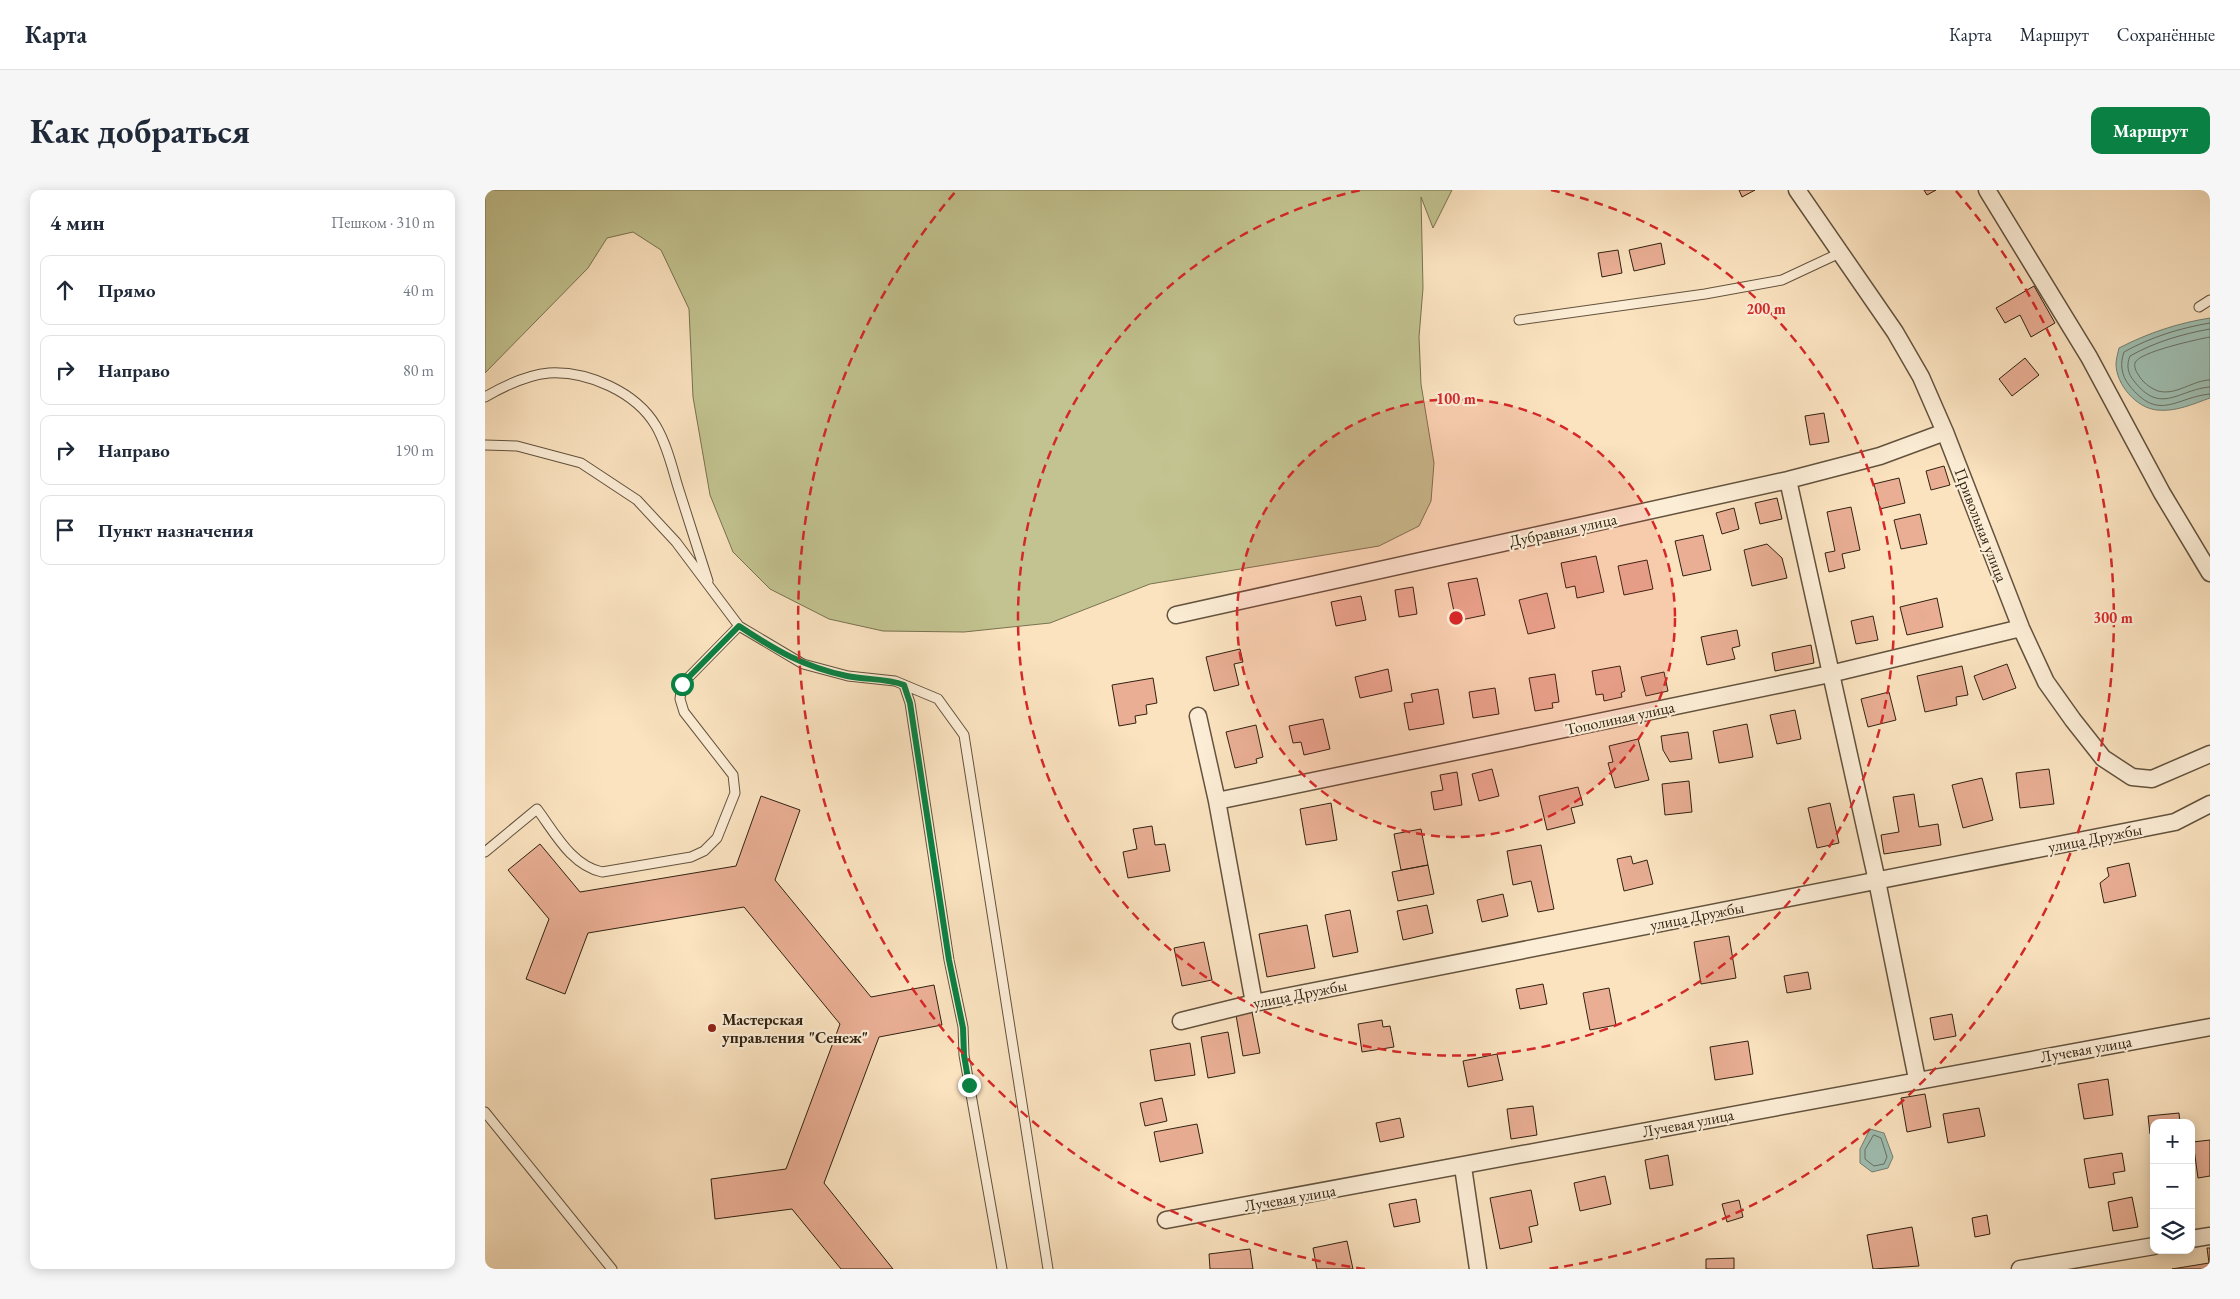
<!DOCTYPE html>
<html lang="ru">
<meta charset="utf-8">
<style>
body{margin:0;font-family:"EB Garamond",serif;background:#f6f6f7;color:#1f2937}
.controls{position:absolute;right:15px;bottom:15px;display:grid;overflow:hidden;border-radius:10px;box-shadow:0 2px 12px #0003}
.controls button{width:45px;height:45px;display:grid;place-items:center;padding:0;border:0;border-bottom:1px solid #e0e1e3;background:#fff;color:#1f2937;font:25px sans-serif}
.stop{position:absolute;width:15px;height:15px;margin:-11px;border:4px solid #0b8043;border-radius:50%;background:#fff}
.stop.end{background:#0b8043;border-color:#fff;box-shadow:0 1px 5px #0008}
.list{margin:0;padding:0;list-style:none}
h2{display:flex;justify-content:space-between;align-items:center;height:65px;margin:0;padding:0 20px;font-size:21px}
h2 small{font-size:16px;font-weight:400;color:#747a83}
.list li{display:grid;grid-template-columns:32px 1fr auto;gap:15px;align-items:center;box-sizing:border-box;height:70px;margin:0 10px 10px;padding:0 10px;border:1px solid #e0e1e3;border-radius:10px}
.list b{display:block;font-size:19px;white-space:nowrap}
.list em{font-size:16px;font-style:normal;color:#747a83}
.icon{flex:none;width:28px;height:28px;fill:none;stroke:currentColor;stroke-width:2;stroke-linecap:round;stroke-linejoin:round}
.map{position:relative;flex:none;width:1725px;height:1079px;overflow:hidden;border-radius:10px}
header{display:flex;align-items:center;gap:30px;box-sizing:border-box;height:70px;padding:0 25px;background:#fff;border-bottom:1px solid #e0e1e3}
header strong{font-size:24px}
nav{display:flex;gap:28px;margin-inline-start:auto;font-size:18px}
.intro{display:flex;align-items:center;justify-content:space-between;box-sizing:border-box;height:120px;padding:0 30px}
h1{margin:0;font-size:35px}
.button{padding:12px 22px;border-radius:10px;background:#0b8043;color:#fff;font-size:18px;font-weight:700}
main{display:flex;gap:30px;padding:0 30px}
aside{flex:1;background:#fff;border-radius:10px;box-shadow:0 2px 12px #0003}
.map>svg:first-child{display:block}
.green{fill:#c2c390;stroke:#797250}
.water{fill:#9fbeb1;stroke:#738071}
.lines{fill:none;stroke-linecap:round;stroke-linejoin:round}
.shore{stroke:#687061;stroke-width:1}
.building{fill:#e9ae94;stroke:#302211}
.service-casing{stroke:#63523d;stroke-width:11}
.minor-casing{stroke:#63523d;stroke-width:19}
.service{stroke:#fcedd6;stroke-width:9}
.minor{stroke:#fcedd6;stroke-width:16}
.route{stroke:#0b8043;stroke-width:6}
.ring{fill:none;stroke:#d62828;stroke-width:2.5;stroke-dasharray:9 6}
.poi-dot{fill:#8f2418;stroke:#fcedd6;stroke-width:2}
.labels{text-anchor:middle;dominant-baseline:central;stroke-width:4.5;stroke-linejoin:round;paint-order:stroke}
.street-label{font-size:16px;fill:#302211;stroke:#fcedd6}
.poi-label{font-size:16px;font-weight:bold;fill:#302211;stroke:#fcedd6;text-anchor:start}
.centre{fill:#d62828;stroke:#fcedd6;stroke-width:2.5}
.ring-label{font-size:15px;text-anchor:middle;font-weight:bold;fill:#d62828;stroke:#fcedd6;stroke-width:4.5;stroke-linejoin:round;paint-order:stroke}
</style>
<header>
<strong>Карта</strong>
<nav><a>Карта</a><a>Маршрут</a><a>Сохранённые</a></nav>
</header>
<div class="intro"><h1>Как добраться</h1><a class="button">Маршрут</a></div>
<main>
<aside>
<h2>4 мин<small>Пешком · 310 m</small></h2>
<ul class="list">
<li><svg class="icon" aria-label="ahead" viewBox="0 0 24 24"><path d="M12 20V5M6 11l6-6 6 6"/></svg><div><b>Прямо</b></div><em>40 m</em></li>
<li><svg class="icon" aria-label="right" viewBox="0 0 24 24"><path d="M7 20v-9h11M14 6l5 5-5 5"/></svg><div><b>Направо</b></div><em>80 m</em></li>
<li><svg class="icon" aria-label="right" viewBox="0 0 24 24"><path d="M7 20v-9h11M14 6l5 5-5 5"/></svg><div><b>Направо</b></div><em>190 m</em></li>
<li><svg class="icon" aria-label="arrive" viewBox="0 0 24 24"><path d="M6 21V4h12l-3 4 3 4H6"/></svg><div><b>Пункт назначения</b></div></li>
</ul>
</aside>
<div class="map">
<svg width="1725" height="1079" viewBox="0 0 1725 1079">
<rect width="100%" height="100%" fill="#fbe3c0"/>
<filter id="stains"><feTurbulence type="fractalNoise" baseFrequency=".004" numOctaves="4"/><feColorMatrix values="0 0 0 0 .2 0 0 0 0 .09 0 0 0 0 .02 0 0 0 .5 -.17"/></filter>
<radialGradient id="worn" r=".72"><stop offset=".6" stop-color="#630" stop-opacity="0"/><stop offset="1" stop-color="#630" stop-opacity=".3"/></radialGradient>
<!-- green -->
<path class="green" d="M0,0h967l-19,38 -12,-31 2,91 -4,49 2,47 13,79 -3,38 -12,25 -40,20 -229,38 -100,39 -86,9 -81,-1 -54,-12 -59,-30 -37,-37 -23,-57 -17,-98 -4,-88 -28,-59 -28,-18 -26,6 -19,30 -103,105z"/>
<!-- water -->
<path class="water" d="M1725,128v80c-17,6 -34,14 -53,12 -21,-2 -41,-26 -41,-46 0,-5 2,-11 3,-16 29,-15 59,-25 91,-30z
M1385,939l14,4 9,24 -5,11 -16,4 -12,-9v-14z"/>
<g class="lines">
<!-- shore -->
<path class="shore" d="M1725,133c-30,5 -59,14 -86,29 -4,11 -3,23 5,33 30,38 47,12 81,9
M1725,139c-28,5 -55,13 -80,27 -4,9 -2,18 4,25 27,35 45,8 76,6
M1725,147c-11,2 -72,15 -75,26 -1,3 1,9 3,11 4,8 12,14 20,17 18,5 35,-11 52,-11
M1389,945l7,3 6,19 -3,7 -10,2 -9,-7v-9z"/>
</g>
<!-- building -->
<path class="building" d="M1254,0h16l-13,7z
M1439,0h12l-9,5z
M1176,53l4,21 -31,7 -5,-21z
M1133,60l4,23 -20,4 -4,-24z
M1549,96l21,37 -24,14 -11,-22 -15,8 -9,-15z
M1540,168l14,17 -27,21 -13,-17z
M1339,223l5,29 -19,3 -5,-29z
M1459,276l6,19 -19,5 -5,-19z
M1414,288l6,25 -25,6 -6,-25z
M1292,308l5,21 -22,5 -5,-21z
M1366,317l9,43 -18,4 3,14 -16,4 -4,-19 10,-2 -8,-39z
M1249,318l5,21 -17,5 -6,-21z
M1435,324l7,30 -26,5 -7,-29z
M1218,345l8,35 -28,6 -8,-35z
M1282,354l15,14 5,20 -35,8 -8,-36z
M1111,366l8,36 -27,6 -2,-12 -9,2 -5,-25z
M1162,370l6,29 -29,6 -6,-29z
M992,388l8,37 -29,6 -8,-38z
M928,397l4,27 -18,3 -4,-27z
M1062,403l8,35 -27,6 -9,-34z
M876,406l5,24 -30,6 -5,-24z
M1452,408l6,29 -36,8 -7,-28z
M1388,426l5,24 -22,4 -5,-23z
M1252,440l3,16 -8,2 3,11 -28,6 -6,-28z
M1326,455l3,18 -39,8 -3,-18z
M755,459l3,13 -9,2 5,21 -25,6 -8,-34z
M1522,474l9,24 -33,12 -9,-24z
M1135,476l5,25 -4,2 1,4 -18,4 -1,-7 -7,1 -4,-24z
M1477,476l6,29 -12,2 1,8 -32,7 -8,-36z
M903,479l4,22 -32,7 -5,-21z
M1179,482l4,19 -22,5 -5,-19z
M1070,484l4,28 -7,1 1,5 -18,3 -6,-33z
M668,488l4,25 -11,2 1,9 -12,2 1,7 -17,3 -7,-41z
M1010,498l4,26 -26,4 -4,-26z
M953,499l6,35 -35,6 -5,-27 9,-1 -2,-8z
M1404,502l7,28 -28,7 -7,-28z
M1310,520l6,29 -24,5 -7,-29z
M838,529l7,30 -26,6 -3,-13 -8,1 -4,-17z
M1262,534l6,33 -34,6 -6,-32z
M771,535l7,32 -7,2 1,4 -22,5 -9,-36z
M1203,542l4,27 -22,3 -7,-12 -2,-14z
M1153,549l11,41 -34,8 -7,-25 5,-1 -4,-16z
M1007,579l7,27 -20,5 -7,-27z
M1564,579l5,35 -34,4 -4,-35z
M972,582l5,33 -28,5 -3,-18 12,-2 -3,-15z
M1497,588l11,42 -30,8 -11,-43z
M1204,591l3,31 -27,3 -3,-31z
M1093,597l5,18 -12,3 4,15 -28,7 -8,-34z
M1429,604l5,33 19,-3 3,21 -57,9 -3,-19 18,-3 -6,-35z
M276,606l39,14 -25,70 96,117 63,-12 8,40 -63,12 -55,146 69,86h-52l-49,-60 -77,10 -4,-40 75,-10 54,-145 -96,-117 -156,26 -23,61 -39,-15 23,-60 -41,-49 32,-26 40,48 156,-26z
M846,613l6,37 -31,5 -6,-36z
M1345,613l9,40 -22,5 -9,-40z
M667,636l3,19 10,-1 5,27 -42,7 -5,-26 14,-3 -4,-20z
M936,639l7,36 -27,5 -7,-36z
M1056,655l13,64 -16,3 -7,-31 -18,4 -6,-34z
M1146,666l2,8 14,-4 6,24 -29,7 -7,-32z
M1644,673l7,33 -32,7 -4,-20 9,-7 -2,-8z
M943,675l6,29 -36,7 -6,-29z
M1018,704l5,22 -26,6 -5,-22z
M942,715l6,28 -30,7 -6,-29z
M865,720l8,42 -25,5 -8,-42z
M822,735l8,43 -48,9 -8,-43z
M1244,746l7,42 -35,6 -7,-42z
M719,752l8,38 -30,6 -8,-38z
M1323,782l3,17 -24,4 -3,-17z
M1058,794l4,20 -27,5 -4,-20z
M1124,798l7,37 -26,5 -7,-37z
M767,822l8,41 -17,3 -7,-41z
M1467,824l4,22 -22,4 -4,-22z
M897,830l1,7 7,-1 4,21 -32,5 -4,-28z
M743,842l7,41 -27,5 -7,-41z
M1263,851l5,33 -38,6 -5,-33z
M705,853l5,32 -40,6 -5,-31z
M1012,864l6,26 -35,7 -5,-26z
M1623,889l5,36 -29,4 -6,-35z
M1440,904l6,33 -24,5 -6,-34z
M677,908l5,23 -22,5 -5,-23z
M1048,916l4,29 -26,4 -4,-30z
M1494,918l6,28 -37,7 -5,-29z
M1694,923l1,10h-26v11h-4l-2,-18z
M915,928l4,19 -24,5 -4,-19z
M712,934l6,29 -43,9 -6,-30z
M1725,950v36l-12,2 -5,-36z
M1637,963l3,18 -12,2 2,11 -26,4 -5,-29z
M1183,965l5,30 -23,4 -5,-29z
M1120,986l6,28 -31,7 -6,-28z
M1046,1000l7,35 -9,2 3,15 -32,7 -10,-51z
M1647,1007l6,30 -25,4 -5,-29z
M931,1009l4,23 -26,5 -5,-23z
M1254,1010l4,17 -16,5 -5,-18z
M1502,1025l3,19 -15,3 -3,-19z
M1427,1037l7,39 -46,3 -6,-34z
M862,1051l6,28h-36l-4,-21z
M1722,1058h3v21h-38l37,-6z
M765,1059l3,20h-43l-1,-15z
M1249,1068v11h-28v-10z"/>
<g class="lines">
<defs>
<path id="service" d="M1714,117l11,-7
M1034,130l186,-26 77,-14 60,-28
M0,207c19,-11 41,-22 64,-24 39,-2 87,19 107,53 11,19 16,41 22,61 10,31 20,63 30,94
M0,255l32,1 64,17 56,37 39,42 63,84 64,38 45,12 47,5 43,18 26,36 84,534
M419,495l6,18 39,257 14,67 1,28 38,214
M0,662l52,-43c18,24 34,56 65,63l89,-15 13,-6 13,-13 18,-45 -2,-18 -49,-63 -4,-13 2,-15 57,-58
M0,922l127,157"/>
<path id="minor" d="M1312,0l98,142 26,45 24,55 76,196 25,54 27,38 30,38 29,19 20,2 58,-25
M1502,0l102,167 73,136 48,80
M1303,290l89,401 40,198
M691,425l612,-135 92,-24 65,-24
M713,526l19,85 37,202
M732,611l613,-127 191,-46
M696,831l73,-18 921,-181 35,-18
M978,977l15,102
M681,1030c349,-62 696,-132 1044,-193
M1706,1049l19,-3
M1535,1079l134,-23"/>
</defs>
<!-- service casing -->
<use href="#service" class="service-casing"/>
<!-- minor casing -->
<use href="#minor" class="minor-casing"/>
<!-- service -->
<use href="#service" class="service"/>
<!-- minor -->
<use href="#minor" class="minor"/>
</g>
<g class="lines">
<!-- route -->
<path class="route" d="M197,494l57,-58c36,24 65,41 108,50 19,4 39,2 57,9l6,18 39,257 14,68 1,27 5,30"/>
</g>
<!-- distance rings -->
<circle cx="971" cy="428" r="219" fill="#d62828" fill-opacity=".12"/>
<g class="ring">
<circle cx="971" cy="428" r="219"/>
<path d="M1066 0A438 438 0 1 1 876 0"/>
<path d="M880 1079A657 657 0 0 1 471 1M1471 1A657 657 0 0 1 1062 1079"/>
</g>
<!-- markers -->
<circle class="poi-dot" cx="227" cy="838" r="5"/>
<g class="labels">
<!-- street labels -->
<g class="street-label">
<text transform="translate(1496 335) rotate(69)">Привольная улица</text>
<text transform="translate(1078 340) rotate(-12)">Дубравная улица</text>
<text transform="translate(1135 528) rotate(-12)">Тополиная улица</text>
<text transform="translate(1610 648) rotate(-11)">улица Дружбы</text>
<text transform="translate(1212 726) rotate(-11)">улица Дружбы</text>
<text transform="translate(815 804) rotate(-11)">улица Дружбы</text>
<text transform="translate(1601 859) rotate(-10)">Лучевая улица</text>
<text transform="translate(1203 933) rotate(-11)">Лучевая улица</text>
<text transform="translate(805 1008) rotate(-10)">Лучевая улица</text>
</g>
<!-- poi labels -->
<g class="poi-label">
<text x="237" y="829">Мастерская<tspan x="237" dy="18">управления "Сенеж"</tspan></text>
</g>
</g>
<circle cx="971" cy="428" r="8" class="centre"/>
<g class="ring-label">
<text x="1281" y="124">200 m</text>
<text x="971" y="214">100 m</text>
<text x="1628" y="433">300 m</text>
</g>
<rect width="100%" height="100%" filter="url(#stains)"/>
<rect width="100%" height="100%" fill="url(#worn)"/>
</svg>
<div class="controls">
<button>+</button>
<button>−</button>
<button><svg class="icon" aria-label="layers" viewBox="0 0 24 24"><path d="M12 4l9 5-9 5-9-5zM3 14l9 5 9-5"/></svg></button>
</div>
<div class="stop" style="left:197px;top:494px"></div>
<div class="stop end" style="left:484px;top:895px"></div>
</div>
</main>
